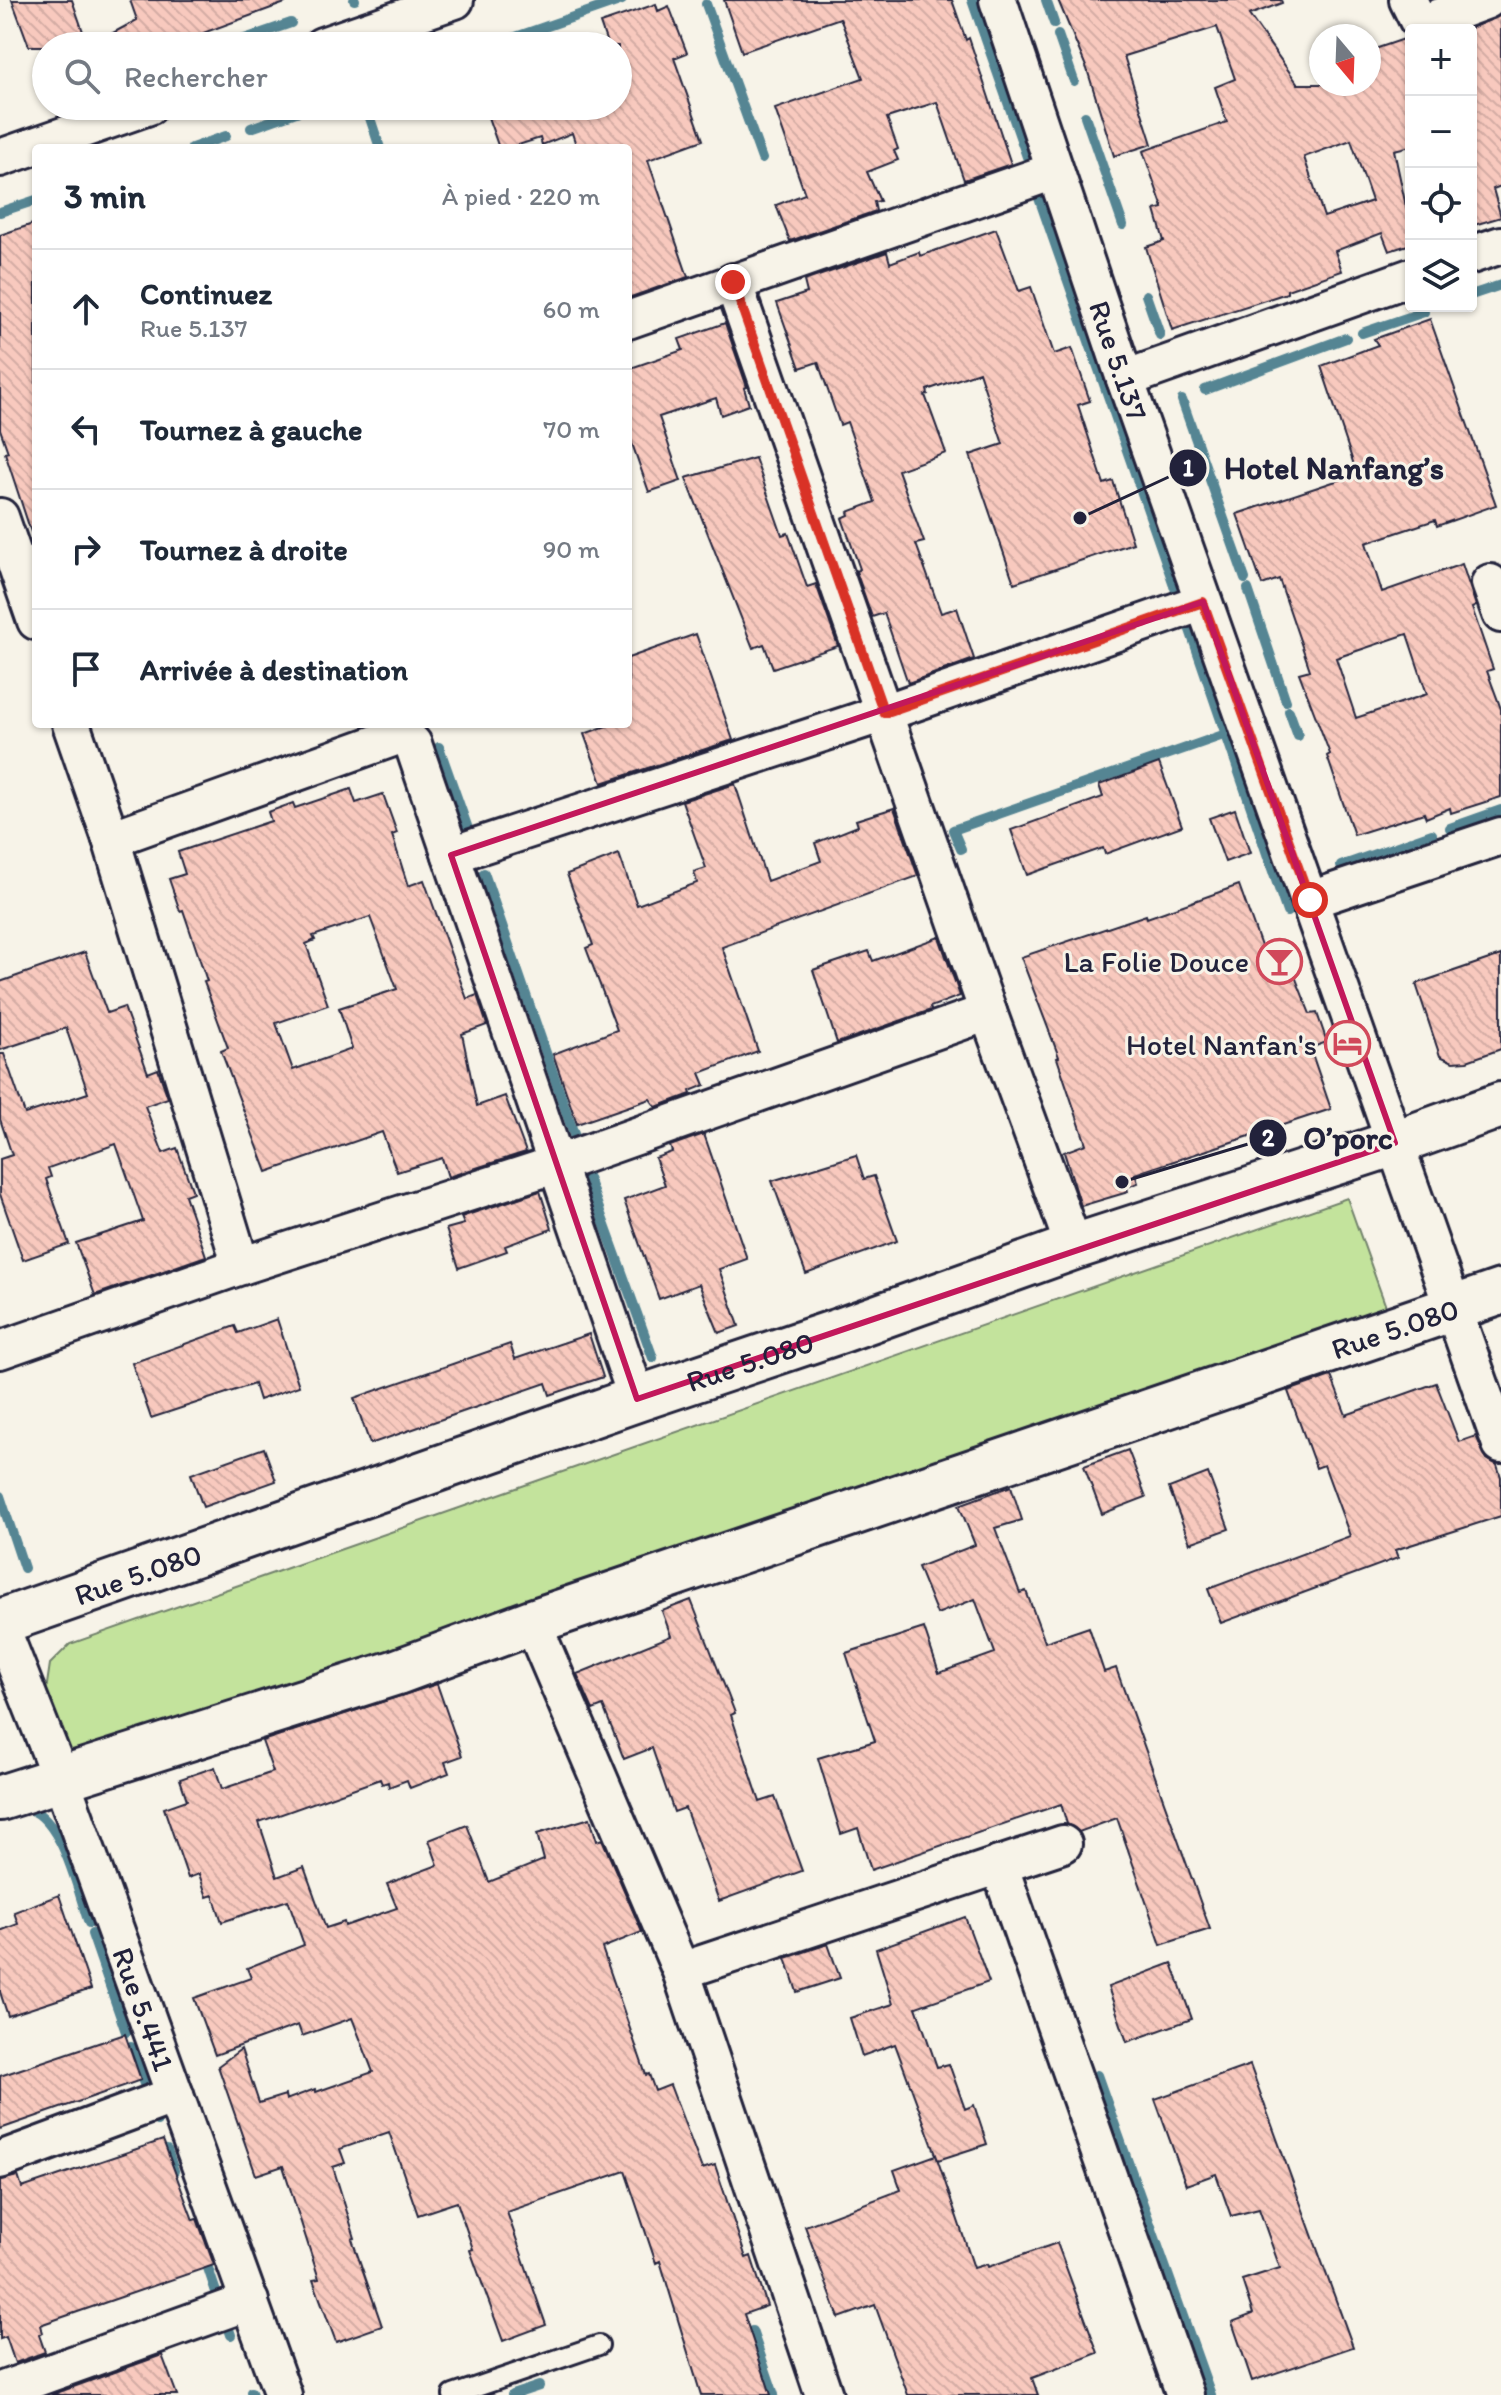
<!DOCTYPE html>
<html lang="fr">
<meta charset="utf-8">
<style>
body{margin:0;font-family:Itim,sans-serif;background:#f2f2f3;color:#1f2937}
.controls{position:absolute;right:24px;top:24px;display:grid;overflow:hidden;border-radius:8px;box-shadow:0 2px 6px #0004}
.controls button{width:72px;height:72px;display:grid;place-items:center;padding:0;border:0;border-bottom:2px solid #e0e1e3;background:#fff;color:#1f2937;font:40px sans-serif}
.compass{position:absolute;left:1309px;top:24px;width:72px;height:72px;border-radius:50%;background:#fff;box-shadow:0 2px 6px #0004;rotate:161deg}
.stop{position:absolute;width:24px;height:24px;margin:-18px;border:6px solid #d93025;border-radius:50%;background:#fff}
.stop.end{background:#d93025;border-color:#fff;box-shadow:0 2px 8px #0008}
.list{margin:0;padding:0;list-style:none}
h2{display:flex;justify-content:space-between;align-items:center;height:104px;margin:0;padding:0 32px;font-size:34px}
h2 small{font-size:26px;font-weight:400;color:#747a83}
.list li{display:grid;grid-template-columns:52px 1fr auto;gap:24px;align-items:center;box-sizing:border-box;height:120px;padding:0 32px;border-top:2px solid #e0e1e3}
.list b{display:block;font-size:30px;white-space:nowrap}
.list p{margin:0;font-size:26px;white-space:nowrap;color:#747a83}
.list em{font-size:26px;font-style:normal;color:#747a83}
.icon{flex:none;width:44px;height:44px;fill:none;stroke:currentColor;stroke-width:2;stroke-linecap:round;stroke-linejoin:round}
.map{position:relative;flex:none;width:1501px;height:2395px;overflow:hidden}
.search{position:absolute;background:#fff;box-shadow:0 2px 6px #0004;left:32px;top:32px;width:600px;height:88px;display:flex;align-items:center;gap:20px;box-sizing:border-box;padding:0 28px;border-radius:44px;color:#747a83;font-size:30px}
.panel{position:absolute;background:#fff;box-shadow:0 2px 6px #0004;left:32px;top:144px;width:600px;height:584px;border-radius:8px}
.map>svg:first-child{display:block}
.green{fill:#c3e39c;stroke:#72826c;stroke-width:2}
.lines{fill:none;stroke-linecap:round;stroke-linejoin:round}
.stream{stroke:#548593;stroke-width:10}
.building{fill:url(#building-back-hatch);stroke:#22223b;stroke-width:2;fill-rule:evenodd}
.service-casing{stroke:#22223b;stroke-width:24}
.minor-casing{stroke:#22223b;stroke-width:42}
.secondary-casing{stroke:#22223b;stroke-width:50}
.service{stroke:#f7f3e8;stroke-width:18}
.minor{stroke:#f7f3e8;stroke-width:36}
.secondary{stroke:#f7f3e8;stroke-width:44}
.route{stroke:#d93025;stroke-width:10}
.marked{fill:none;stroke:#c2185b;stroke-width:6;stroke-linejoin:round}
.labels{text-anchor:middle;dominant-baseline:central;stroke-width:6;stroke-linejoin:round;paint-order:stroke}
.street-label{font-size:30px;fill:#22223b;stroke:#f7f3e8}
.poi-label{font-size:30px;fill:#22223b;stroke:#f7f3e8;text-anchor:end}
.leader{fill:none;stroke:#22223b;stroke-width:3}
.callout-dot{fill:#22223b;stroke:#f7f3e8;stroke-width:3}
.mark-label{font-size:24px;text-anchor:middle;font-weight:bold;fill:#fff}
.callout-label{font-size:32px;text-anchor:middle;font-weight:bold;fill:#22223b;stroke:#f7f3e8;stroke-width:6;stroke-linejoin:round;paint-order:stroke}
</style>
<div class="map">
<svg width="1501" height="2395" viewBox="0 0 1501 2395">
<defs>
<pattern id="building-back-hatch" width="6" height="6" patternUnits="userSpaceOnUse" patternTransform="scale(2)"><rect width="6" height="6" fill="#f8c9be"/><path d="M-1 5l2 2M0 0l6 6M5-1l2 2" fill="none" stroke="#d4aca4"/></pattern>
</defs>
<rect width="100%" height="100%" fill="#f7f3e8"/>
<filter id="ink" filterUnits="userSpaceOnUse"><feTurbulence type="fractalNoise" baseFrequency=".0125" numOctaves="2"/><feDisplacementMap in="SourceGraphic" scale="16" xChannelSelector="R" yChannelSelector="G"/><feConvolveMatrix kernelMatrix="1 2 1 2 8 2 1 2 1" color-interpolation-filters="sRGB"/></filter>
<g filter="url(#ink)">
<!-- green -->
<path class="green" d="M1347,1198l39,109 -1273,447 -30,4 -20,-13 -12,-30 -5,-24 4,-27 20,-20z"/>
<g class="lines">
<!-- stream -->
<path class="stream" d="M354,0h1
M972,0l60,171
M1046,0l8,23
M706,4l56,155
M1058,35l16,46
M227,45l64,-22
M490,46l132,-46
M366,106l14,42
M1085,116l38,109
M251,128l62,-22
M192,148l34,-12
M1039,198l142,407
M0,212l36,-12
M1146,295l14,40
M1471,295l30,-10
M1362,333l62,-21
M1205,390l141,-52
M1182,400l63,179
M1248,589l38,112
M1188,624l99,288
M1289,711l9,25
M439,747l33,93
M1450,828l51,-18
M961,849l-8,-19 273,-96
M1341,866l91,-32
M484,873l92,267
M586,1173l67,185
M0,1496l24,72
M22,1807c40,5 55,82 67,116
M92,1934l34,98
M131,2047l26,74
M1097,2075l114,320
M167,2150l7,21
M204,2256l16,48
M220,2322l6,-2 5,15
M752,2331l22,64
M251,2392l1,3
M512,2395l27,-9"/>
</g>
<!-- building -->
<path class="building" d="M12,0h60l16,46h-59z
M130,0h155v3l-82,30 5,13h-119l48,-26z
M724,0h228l14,40 3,-2 42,126 -47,16 -27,-78 -50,16 11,31 -4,2 4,9 -31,12 13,29 -6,1 2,9 -86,30 -14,-36 29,-11 -30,-85 88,-31 -23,-60 -98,34z
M1058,0h223l1,3 -33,12 49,69h71v-33l38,-13 4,1v107l-17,4 17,80v14l-22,7 -7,-18 -47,18 7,20 -55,19v3l-115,37 -26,-83 18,-6 -9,-31 8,-2 -20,-57 84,-29 -12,-35 20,-8 -18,-52 -93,29 28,88 -38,12 -27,-87zM1351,140l21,61 -48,16 -20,-60z
M656,4l2,7 11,-5 18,47 -13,5 29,82 -55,20 40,117 -60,21v-150h-51l-5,-15 -30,12 -2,-7 -31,10h-10l-15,-42h134v-60h-10l-8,-23z
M1501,15v171l-8,3 8,28 -30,9v-198z
M36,223v308l-5,1 -26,-79 3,-1 -8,-23v-194z
M996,229l23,62 12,-4 23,67 18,-6 18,53 -12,4 26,79 9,-3 20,62 -119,40 -44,-128 33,-11 -24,-72 -52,18 1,4 -3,1 21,58 -48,17 26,72 -8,2 25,69 16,-5 17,51 -66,24 -24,-70 -12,4 -16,-46 4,-2 -18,-51 7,-3 -1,-3 27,-10 -28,-80 -7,3 -22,-63 -18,6 -23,-65 30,-10 -3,-12 83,-29 3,11 29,-11 1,4z
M1430,319l66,186 -59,21 -2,-6 -69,23 16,49 80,-28 14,42 -4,2 21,61 -6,2 14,38v88l-50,16 -1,-5 -24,10 -2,-5 -70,22 -27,-79 3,-2 -31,-81 11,-3 -31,-91 -17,6 -25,-71 120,-40 -36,-108 57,-21 -4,-6zM1407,634l20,60 -71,24 -20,-60z
M725,323l22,64 -3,1 5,17 -28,10 -5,-17 -57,19 22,64 -32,11 -21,-60v-63l55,-19 -4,-11z
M755,458l27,77 6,-2 19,54 9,-3 22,62 -65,22 -9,-24 -11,4 -67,-170z
M696,634l37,106 -131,43 -18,-49 28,-10h16v-66z
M1159,763l23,63 -77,28 -2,-6 -76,27 -16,-45 92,-33 -4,-12z
M735,784l32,97 54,-20 -6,-18 43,-17 -2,-6 38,-12 24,68 -196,71 36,104 -58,22 5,12 -15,6 1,3 -35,13 -6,-8 -73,25 -24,-70 64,-24 -31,-82 7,-3 -26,-71 52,-20 18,51 60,-22 -3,-11 12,-4 -24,-67z
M351,789l5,14 27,-9 14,39 -5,2 16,51 16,-6 43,119 10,-4 10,30 -25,9 15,72 28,-10 21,56 -78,25 -6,-19 -45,14 -15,-40 -115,40 -46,-121 7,-3 -24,-66 3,-1 -24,-71 -3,1 -11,-32 16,-5 -7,-22 93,-31 -3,-9 25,-9 2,5zM370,917l27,72 -58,19 13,41 -59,21 -17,-47 52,-18 -22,-61 9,-4 -2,-4z
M1235,809l15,44 -25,9 -16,-44z
M1239,885l23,64 19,-8 29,73 7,-1 10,29 -17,6 21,61 -196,65 3,9 -11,4 1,5 -47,14 -17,-54 22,-8 -29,-86 2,-1 -38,-100 125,-42 1,3z
M939,937l21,59 -30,11 1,3 -94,33 -24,-73 56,-19 4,10z
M85,952l22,61 17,-6 24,66 10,-4 10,29 -23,8 18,47 14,-5 16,44 -8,3 21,61 -111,39 -19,-52 67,-22 -27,-77 -68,24 3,9 -5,2 23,65 -46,16 -23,-66v-35l12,-4 -12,-36v-65h4l21,60 63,-21 -22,-65 -66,22v-68z
M1501,955v94l-34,12 -14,1 -13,-6 -24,-72z
M704,1134l43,125 -28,10 20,57 -20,7 -20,-49 -40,15 -35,-99 41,-15 -10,-27 17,-6 -2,-6z
M856,1155l8,24 10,-3 23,65 -91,33 -34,-93z
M540,1191l12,38 -47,17 2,5 -48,17 -13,-39 18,-5 -3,-7z
M277,1319l22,67 -40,14 -5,-16 -103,34 -19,-55 103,-37 3,7z
M589,1334l14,43 -53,18 -4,-12 -176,61 -16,-46 156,-54 5,15z
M1331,1376l15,39 90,-32 23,59 17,-6 11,23 10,6 4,12v39l-106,34 3,8 -177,65 -13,-34 142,-53 -26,-71 -8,3 -28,-77z
M264,1448l12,33 -73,26 -12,-33z
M1128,1450l18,47 -44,17 -18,-48z
M1208,1473l21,56 -39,14 -21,-55z
M1011,1486l11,34 -27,8 25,65 6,-2 19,51 44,-15 15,45 12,-4 94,261 -49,16 -44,-127 -38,14 -12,-8 -6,-20 -190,66 -13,-42 -17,6 -23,-76 57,-17 -29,-88 78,-25 15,45 56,-20 -20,-54 -38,15 -19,-47 57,-22 -16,-40z
M691,1600l44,113 -4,2 29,87 15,-5 27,74 -83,30 -34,-93 -11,4 -22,-64 -28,11 -21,-53 -10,4 -16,-36 94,-38 -9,-25z
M437,1684l25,72 -17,6 4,11 -39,15 -3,-8 -18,7 -1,-5 -6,2 -2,-5 -121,43 18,55 27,-10 22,61 18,-6 1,4 52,-18 -10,-24 51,-19 -9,-25 38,-15 22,57 55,-22 -7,-26 53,-16 7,23 5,-2 40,93 -40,16 44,127 3,-1 6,17 15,-6 32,84 13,-4 31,93 5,-2 16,50 -23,8 27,81h-70l-41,-134 -4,2 -31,-92 -118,41 39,113 -43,16 -33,-91 3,-1 -16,-47 -39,13 -29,-83 -49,17 5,14 -12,4 22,71 -3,1 30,87 -46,16 -23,-62 6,-1 -36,-113 -27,9 -38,-109 23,-17 18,54 26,-8 1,5 29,-11 1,3 57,-20 -21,-54 -50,18 -4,-11 -83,30 -21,-57 57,-20 -4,-10 57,-23 -16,-45 -66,22 -9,-27 -6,2 -8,-23 -11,4 -24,-70 23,-8 -7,-21 35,-12 7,22 51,-17 -11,-31z
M59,1895l32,94 -83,27 -8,-24v-61l18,-7 -4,-12z
M965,1917l24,65 -73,25 21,60 12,-3 16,45 9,-4 13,39 -49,16 -43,-116 -33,12 -12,-38 43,-14 -17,-55z
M828,1944l12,34 -43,14 -11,-34z
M1172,1963l20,56 -65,23 -19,-55z
M125,2034l16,46 -141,49v-53z
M1250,2065l103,282 -101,34 -20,-59 21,-8 -11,-34 38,-12 -21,-59 -28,7 -15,-42 -30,11 -31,-86z
M163,2140l30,80 4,-1 17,46 -174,60 2,8 -3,2 6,17 -30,11 -9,-26 -6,2v-159l18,-4 4,12z
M936,2155l38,113 13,-4 1,3 69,-24 41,110 -66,25 6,17h-130l-33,-90 -36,13 -34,-92 96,-36 -7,-20z
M162,2355l15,40h-126z"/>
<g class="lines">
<defs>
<path id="service" d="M453,2395l146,-50"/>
<g id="minor">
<path id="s1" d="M998,0l127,379 376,1065"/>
<path d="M1408,0l10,20 12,1 57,-21"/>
<path d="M322,46l133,-46"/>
<path d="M0,158l149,-52"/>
<path d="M1471,255l30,-10"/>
<path d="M733,282l255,730 86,235"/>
<path d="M628,320l426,-149"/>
<path d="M1125,379l286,-102"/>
<path d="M0,517l36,104"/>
<path d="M1490,583l11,31"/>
<path d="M71,724l40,115 130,427"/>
<path d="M111,839l287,-103 8,1 7,7 224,655"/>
<path d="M451,855l433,-142 319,-111"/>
<path d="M1310,900l191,-64"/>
<path d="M0,1350l241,-84 316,-102 431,-152"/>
<path d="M532,1622l149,349 143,424"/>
<path id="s2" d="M0,1625l61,154 222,616"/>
<path d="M999,1865l186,530"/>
<path d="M681,1971l382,-127"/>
<path d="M0,2160l175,-65"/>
<path d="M0,2391l250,-90"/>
</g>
<g id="secondary">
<path id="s3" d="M0,1622l637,-223 205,-69 232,-83 321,-104 106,-38"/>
<path id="s4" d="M0,1798l397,-126 135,-50 969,-330"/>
</g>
</defs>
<!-- service casing -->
<use href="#service" class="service-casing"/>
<!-- minor casing -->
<use href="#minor" class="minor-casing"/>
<!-- secondary casing -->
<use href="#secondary" class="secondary-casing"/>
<!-- service -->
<use href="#service" class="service"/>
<!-- minor -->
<use href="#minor" class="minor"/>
<!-- secondary -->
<use href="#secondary" class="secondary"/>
</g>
</g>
<g class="lines" filter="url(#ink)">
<!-- route -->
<path class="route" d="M733,282l151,431 319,-111 107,298"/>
</g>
<!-- marked area -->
<path class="marked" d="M1203,602l192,541 -758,256 -186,-544z"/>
<!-- icons -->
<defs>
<symbol id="bar-ring" viewBox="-11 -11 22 22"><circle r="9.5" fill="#f7f3e8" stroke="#d1495b" stroke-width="1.5"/><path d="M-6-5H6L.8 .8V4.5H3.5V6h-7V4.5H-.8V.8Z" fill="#d1495b"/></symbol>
<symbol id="hotel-ring" viewBox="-11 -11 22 22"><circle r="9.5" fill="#f7f3e8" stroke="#d1495b" stroke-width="1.5"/><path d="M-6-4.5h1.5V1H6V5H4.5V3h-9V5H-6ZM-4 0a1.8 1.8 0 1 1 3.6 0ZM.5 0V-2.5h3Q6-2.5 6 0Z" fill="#d1495b"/></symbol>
</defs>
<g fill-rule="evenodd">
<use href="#bar-ring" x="1254" y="936" width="51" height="51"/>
<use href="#hotel-ring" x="1322" y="1018" width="51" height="51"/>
</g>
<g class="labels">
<!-- street labels -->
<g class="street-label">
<text stroke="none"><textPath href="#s1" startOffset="380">Rue 5.137</textPath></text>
<text stroke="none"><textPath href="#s4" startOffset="1472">Rue 5.080</textPath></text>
<text stroke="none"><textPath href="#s3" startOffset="794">Rue 5.080</textPath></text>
<text stroke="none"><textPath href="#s3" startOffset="146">Rue 5.080</textPath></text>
<text stroke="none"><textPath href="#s2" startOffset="410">Rue 5.441</textPath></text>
</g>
<!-- poi labels -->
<g class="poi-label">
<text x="1249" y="961">La Folie Douce</text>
<text x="1317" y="1044">Hotel Nanfan's</text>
</g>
</g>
<!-- callouts -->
<path class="leader" d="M1080 518L1188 468M1122 1182L1268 1138"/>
<g class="callout-dot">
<circle cx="1080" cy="518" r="8"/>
<circle cx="1122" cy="1182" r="8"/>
<circle cx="1188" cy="468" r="20"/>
<circle cx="1268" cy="1138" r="20"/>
</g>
<g class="mark-label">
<text x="1188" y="476">1</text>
<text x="1268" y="1146">2</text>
</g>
<g class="callout-label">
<text x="1334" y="479">Hotel Nanfang’s</text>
<text x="1348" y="1149">O’porc</text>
</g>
</svg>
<div class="controls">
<button>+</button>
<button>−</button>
<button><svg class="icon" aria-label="locate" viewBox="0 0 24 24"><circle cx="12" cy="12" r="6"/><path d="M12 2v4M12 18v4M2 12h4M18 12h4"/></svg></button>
<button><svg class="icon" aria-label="layers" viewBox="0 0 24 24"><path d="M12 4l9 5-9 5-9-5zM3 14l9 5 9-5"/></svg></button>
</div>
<svg class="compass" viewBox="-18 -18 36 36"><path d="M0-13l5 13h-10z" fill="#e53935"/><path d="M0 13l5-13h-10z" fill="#747a83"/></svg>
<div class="stop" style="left:1310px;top:900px"></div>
<div class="stop end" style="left:733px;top:282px"></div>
<div class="search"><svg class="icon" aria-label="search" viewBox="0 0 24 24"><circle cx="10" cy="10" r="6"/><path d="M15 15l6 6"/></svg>Rechercher</div>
<section class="panel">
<h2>3 min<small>À pied · 220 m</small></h2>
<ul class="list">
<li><svg class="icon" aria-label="ahead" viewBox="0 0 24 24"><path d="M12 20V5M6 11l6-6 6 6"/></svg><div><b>Continuez</b><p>Rue 5.137</p></div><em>60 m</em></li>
<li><svg class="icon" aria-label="left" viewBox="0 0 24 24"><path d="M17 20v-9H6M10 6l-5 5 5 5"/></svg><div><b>Tournez à gauche</b></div><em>70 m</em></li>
<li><svg class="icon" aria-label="right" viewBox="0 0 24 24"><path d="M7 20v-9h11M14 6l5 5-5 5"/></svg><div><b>Tournez à droite</b></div><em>90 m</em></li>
<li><svg class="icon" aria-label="arrive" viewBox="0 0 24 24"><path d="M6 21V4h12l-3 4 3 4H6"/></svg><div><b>Arrivée à destination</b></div></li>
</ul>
</section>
</div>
